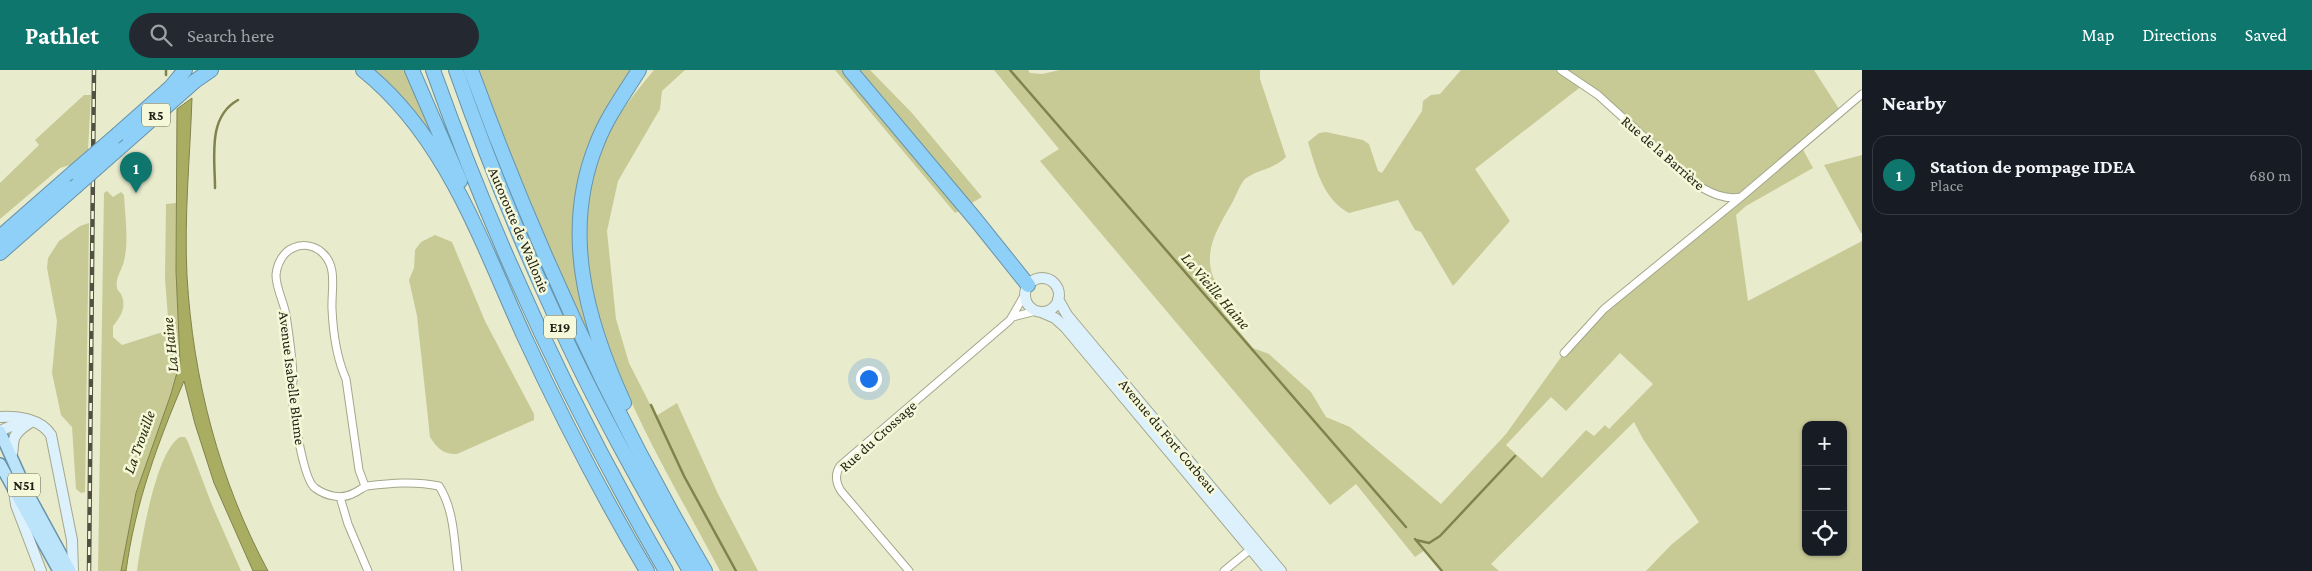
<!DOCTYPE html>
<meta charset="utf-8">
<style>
body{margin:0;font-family:"Crimson Pro",serif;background:#242831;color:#f1f3f6}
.controls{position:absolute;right:15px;bottom:15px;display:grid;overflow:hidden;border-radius:10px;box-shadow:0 1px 4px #0004}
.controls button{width:45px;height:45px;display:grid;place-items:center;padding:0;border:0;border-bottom:1px solid #363941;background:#171b24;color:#f1f3f6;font:25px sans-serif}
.you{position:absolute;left:868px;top:308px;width:18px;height:18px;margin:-12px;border:4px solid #fff;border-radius:50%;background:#1a73e8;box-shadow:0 0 0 8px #1a73e833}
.badge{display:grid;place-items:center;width:32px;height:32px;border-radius:50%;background:#0f766e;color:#fff;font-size:16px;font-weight:700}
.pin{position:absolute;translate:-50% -41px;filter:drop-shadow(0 1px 2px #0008)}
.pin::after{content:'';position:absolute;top:26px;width:18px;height:15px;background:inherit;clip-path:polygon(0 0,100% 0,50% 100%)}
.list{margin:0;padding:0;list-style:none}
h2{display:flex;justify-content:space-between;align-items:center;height:65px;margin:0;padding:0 20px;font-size:21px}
h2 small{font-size:16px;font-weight:400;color:#9ea1a6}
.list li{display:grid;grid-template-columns:32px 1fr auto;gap:15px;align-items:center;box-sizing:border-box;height:80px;margin:0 10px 10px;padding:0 10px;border:1px solid #363941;border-radius:15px}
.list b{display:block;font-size:19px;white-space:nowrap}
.list p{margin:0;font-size:16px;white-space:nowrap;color:#9ea1a6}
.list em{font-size:16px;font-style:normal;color:#9ea1a6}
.icon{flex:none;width:28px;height:28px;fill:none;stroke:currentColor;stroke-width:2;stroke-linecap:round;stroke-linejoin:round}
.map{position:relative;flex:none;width:1862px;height:501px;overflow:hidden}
header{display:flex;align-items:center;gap:30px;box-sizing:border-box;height:70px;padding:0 25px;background:#0f766e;color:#fff}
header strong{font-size:24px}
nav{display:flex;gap:28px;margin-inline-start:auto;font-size:18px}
.search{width:350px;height:45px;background:#242831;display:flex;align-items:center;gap:12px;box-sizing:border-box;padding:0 18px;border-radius:28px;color:#9ea1a6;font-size:19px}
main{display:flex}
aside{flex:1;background:#171b24}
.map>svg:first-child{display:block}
.green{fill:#c7ca95;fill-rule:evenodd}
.water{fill:#a9ad62;stroke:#80834c}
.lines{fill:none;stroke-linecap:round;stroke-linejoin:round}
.stream{stroke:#80834c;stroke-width:2.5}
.street-casing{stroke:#a5a78b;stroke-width:9}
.secondary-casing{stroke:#a5a78b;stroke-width:12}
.primary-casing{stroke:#6893a9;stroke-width:14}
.highway-casing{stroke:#6893a9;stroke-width:16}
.street{stroke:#fff;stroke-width:7}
.secondary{stroke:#ddf1fd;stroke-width:10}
.primary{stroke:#bbe3fa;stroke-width:11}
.highway{stroke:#8ed0f7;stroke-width:14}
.rail-casing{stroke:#505141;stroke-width:4.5}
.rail{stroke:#f6f8da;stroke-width:2.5;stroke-dasharray:8;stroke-linecap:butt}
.highway-bridge-casing{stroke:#6893a9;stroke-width:16;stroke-linecap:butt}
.highway-bridge{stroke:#8ed0f7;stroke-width:14}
.labels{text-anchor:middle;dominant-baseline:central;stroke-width:5;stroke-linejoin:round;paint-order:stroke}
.shield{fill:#f6f8da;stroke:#616252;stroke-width:1}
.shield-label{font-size:14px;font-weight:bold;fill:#212217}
.street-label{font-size:15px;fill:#212217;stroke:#f6f8da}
.water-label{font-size:16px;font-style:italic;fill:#2c2d0c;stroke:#f6f8da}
</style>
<header>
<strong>Pathlet</strong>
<div class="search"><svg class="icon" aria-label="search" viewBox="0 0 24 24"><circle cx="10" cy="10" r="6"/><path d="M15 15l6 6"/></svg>Search here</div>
<nav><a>Map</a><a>Directions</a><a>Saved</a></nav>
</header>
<main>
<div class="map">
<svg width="1862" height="501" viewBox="0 0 1862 501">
<rect width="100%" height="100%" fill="#e9ebcd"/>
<!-- green -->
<path class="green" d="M373,0h32l33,80 -37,-52z
M479,0h156l-61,137 33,170c-46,-101 -90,-203 -128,-307z
M654,0h31l-23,21 -2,18 -42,72 -11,50 9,88 13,44 27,53 21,-13 41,91 40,77h-38c-47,-89 -102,-176 -126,-274 -5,-21 -11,-46 -10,-68 3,-29 9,-60 21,-88 11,-26 31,-49 49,-71z
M835,0h7l2,2 117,138 -6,3z
M854,0h16l42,43 70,84 -14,8z
M994,0h34l2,3 12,1 18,-4h200v9l26,78c-11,12 -28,12 -41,22 -5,5 -9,17 -13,24 -19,33 -34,57 -9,92l-1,16 31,37 16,6 42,38 15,25 24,10 91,77 65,-70 58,-81 40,-44 136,-111 -34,-8 -123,-105 -108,84 35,52 -57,65 -32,-54 -6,-2 -17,-30 -49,13c-26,-14 -33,-44 -41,-71l11,-9 7,-1 37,8 6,4 9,27 4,2 40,-62 1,-10 8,-6 9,-1 21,-24h353l27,42 -40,34 12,22 -67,38 -10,9 12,86 114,-60v330h-216l25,-26 28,-23 -56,-83 -9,-17 -143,142 8,7h-57l-17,-21 -10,7 -59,-73 -26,21 -290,-344 19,-12zM1620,283l33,31 -44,45 -4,-4 -11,11 -8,-6 -44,48 -36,-33 45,-48 15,14zM1806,355h37v127h-37z
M84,25h7l-3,55 -15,14 -13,4 -60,51v-36l39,-38 -4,-5z
M1862,85v78h-1l-37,-68z
M107,121l6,6 8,-5 3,3c1,21 5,46 0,66 -2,9 -9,17 -7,27 0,2 3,4 4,6 6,13 0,22 -8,32v11l9,8 47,-15 -4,-51 1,-75 10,-1v68l4,91 -9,32 -35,99 -15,78h-23l6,-378z
M89,153l-4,269 -4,1 -5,-4 -4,-62 -11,-12 -9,-42 5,-52 -10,-53 1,-10 11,-17 21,-15z
M435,165l17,7 33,79 49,93v6l-77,34c-13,1 -20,-6 -27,-17l-13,-121 -8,-36 5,-12 1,-18 6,-8z
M180,367h5l3,5 24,63 29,66h-104c4,-29 19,-120 43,-134z"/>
<!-- water -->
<path class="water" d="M192,28c-2,59 -8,119 -5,178 6,103 32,204 81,295h-15l-39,-88 -19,-59 -11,-43c-26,61 -49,123 -58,190h-5l15,-78 35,-99 9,-32 -4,-91 1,-162z"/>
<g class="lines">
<!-- stream -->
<path class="stream" d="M1010,0l396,457
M166,5v-5
M215,118c0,-30 -8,-71 23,-88
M651,335l33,71 52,95
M1415,469l27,32
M1416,470l13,3 11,-7 75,-80"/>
<defs>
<path id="street" d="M1561,0l37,25 99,90c14,8 27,15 44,12l121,-103
M1013,247l23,-6
M1564,283l40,-44 137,-112
M365,416l-6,-16 -13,-91c-9,-20 -13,-48 -14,-70 -1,-20 7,-45 -13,-59 -8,-5 -18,-6 -26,-2 -10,4 -16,16 -17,27 0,14 8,27 10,40 3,20 6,40 7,60 1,5 -1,10 -1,15 0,17 11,90 23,98 11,8 27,12 39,5 5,-2 9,-6 13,-7 24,-3 48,-5 72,0 16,25 15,57 19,85
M340,427l8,27 20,47
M909,501l-68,-80c-5,-8 -7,-16 -1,-25l170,-146 15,-26
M1224,501l28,-23"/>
<path id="secondary" d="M1025 225a17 17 0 1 1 34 0a17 17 0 1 1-34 0Z
M1058,229l9,16 214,256
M1041,242l14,6 10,9 204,244
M0,347c18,-1 41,2 51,18l21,105 1,31
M0,361l25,-11
M11,386c3,-6 1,-11 3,-17 2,-8 11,-13 17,-17
M14,421l2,14 25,66"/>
<path id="primary" d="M0,362l28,62 42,77
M0,394l59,107"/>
<path id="highway" d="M363,0c83,66 119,174 161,266 37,80 78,159 123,235
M412,0l48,111
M433,0c62,174 140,341 233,501
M456,0c30,85 63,168 101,250 39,86 86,169 133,251
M471,0c63,173 141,342 234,501
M850,0l126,150 52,65
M118,64l53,-47 14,-17
M117,80l78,-69 16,-11
M0,167l74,-65
M0,183l75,-66
M624,333c-38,-83 -63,-172 -27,-260 10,-26 27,-49 42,-73"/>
</defs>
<!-- street casing -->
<use href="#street" class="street-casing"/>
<!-- secondary casing -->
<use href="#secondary" class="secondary-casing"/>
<!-- primary casing -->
<use href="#primary" class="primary-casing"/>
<!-- highway casing -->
<use href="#highway" class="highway-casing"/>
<!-- street -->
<use href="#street" class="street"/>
<!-- secondary -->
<use href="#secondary" class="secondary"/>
<!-- primary -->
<use href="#primary" class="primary"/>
<!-- highway -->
<use href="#highway" class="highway"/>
<defs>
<path id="rail" d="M89,501l5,-501"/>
</defs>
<!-- rail casing -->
<use href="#rail" class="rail-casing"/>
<!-- rail -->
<use href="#rail" class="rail"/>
<defs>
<path id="highway-bridge" d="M74,102l44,-38
M75,117l42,-37"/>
</defs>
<!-- highway-bridge casing -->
<use href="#highway-bridge" class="highway-bridge-casing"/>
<!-- highway-bridge -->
<use href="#highway-bridge" class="highway-bridge"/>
</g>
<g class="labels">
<!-- shield labels -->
<g class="shield">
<rect x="142" y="33.5" width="28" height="23" rx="4"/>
<rect x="544" y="245.5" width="32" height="23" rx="4"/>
<rect x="8" y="403.5" width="32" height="23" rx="4"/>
</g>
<g class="shield-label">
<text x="156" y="45">R5</text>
<text x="560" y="257">E19</text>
<text x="24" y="415">N51</text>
</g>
<!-- street labels -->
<g class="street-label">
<text transform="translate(1663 83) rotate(41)">Rue de la Barrière</text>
<text transform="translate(519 160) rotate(67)">Autoroute de Wallonie</text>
<text transform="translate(292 308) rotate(83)">Avenue Isabelle Blume</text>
<text transform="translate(878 366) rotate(-42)">Rue du Crossage</text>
<text transform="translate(1168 366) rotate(50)">Avenue du Fort Corbeau</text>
</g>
<!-- water labels -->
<g class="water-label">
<text transform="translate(1216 221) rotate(49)">La Vieille Haine</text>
<text transform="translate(170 275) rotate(-96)">La Haine</text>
<text transform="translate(139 372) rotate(-70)">La Trouille</text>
</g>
</g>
</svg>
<div class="controls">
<button>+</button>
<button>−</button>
<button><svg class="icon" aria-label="locate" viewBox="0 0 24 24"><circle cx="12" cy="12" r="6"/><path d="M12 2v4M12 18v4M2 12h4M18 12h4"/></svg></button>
</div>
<div class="you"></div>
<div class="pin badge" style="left:136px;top:123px">1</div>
</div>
<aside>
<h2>Nearby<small></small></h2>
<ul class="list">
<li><span class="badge">1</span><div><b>Station de pompage IDEA</b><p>Place</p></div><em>680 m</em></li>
</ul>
</aside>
</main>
